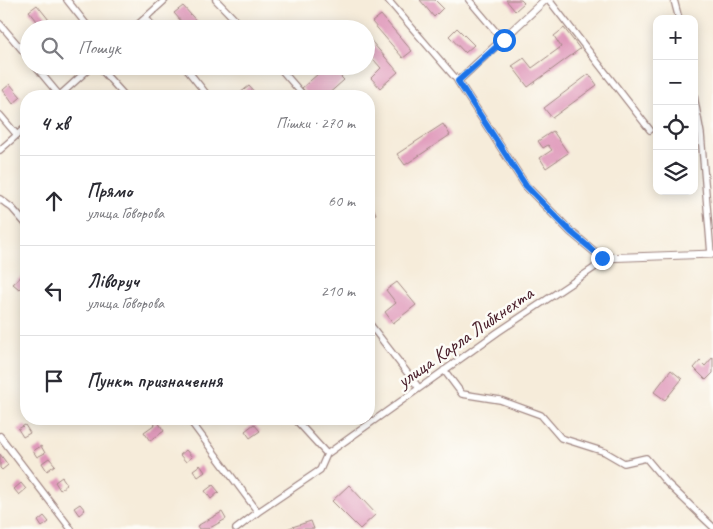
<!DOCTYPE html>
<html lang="uk">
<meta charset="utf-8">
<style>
body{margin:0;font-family:Caveat,sans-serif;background:#f2f2f3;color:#2b2b33}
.controls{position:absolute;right:15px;top:15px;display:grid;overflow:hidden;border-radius:10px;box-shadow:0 2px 12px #0003}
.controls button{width:45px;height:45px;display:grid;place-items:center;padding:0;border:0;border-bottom:1px solid #e1e1e2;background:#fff;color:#2b2b33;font:25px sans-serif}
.stop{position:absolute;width:15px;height:15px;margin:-11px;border:4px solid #1a73e8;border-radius:50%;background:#fff}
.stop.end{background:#1a73e8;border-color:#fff;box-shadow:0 1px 5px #0008}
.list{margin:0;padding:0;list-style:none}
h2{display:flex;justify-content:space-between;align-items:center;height:65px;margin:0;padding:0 20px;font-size:21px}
h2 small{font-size:16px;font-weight:400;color:#7c7c81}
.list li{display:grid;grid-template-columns:32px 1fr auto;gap:15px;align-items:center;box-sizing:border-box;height:90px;padding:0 20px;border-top:1px solid #e1e1e2}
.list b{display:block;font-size:19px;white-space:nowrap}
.list p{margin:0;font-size:16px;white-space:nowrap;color:#7c7c81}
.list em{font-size:16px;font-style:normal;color:#7c7c81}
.icon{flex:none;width:28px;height:28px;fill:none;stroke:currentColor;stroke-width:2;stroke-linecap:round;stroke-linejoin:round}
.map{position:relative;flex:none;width:713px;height:529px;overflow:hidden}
.search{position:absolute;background:#fff;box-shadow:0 2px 12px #0003;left:20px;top:20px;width:355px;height:55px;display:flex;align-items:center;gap:12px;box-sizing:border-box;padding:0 18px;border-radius:28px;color:#7c7c81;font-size:19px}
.panel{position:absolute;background:#fff;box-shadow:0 2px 12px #0003;left:20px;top:90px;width:355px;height:335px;border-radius:20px}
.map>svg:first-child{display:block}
.building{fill:#df97b9}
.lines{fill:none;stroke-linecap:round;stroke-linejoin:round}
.minor-casing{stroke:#a08682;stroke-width:8}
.tertiary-casing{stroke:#a08682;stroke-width:9}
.minor{stroke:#fff;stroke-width:5.5}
.tertiary{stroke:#fff;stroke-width:7}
.route{stroke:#1a73e8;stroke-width:6}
.labels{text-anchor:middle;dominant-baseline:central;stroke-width:5;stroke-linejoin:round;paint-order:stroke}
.street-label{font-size:20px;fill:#4a1f2b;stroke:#fdfcf7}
</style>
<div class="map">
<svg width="713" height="529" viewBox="0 0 713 529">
<rect width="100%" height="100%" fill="#fdfcf7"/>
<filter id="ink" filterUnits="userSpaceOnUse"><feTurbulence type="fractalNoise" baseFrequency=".02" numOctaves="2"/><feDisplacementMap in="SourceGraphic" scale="10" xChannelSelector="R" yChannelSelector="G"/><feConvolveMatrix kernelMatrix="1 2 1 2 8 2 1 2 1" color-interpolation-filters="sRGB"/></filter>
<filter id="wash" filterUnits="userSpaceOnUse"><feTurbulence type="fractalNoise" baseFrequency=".0096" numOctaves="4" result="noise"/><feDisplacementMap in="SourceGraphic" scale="20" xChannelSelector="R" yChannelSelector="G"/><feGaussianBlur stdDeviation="1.12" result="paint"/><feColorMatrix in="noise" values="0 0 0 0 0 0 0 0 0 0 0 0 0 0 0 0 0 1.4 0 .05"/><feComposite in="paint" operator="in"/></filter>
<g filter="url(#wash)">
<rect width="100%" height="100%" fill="#f6ecda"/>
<g id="blocks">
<!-- building -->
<path class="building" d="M420,0h15l8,8 -9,9z
M506,0h15l3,3 -9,8z
M37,5l12,15 -8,6 -12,-15z
M183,6l17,19 -5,4h-7l-14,-16z
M381,15l31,36 -9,7 -31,-36z
M457,28l17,17 -9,8 -16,-17z
M564,28l16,21 -52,38 -16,-21 12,-8 8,10 29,-21 -7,-11z
M366,35l32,37 -18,16 -9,-10 10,-10 -15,-17z
M327,66h22l-10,9 5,5 -18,16h-17l-7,-8z
M589,74l8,11 -45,33 -8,-10z
M10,84l11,13 -8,7 -10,-14z
M249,86l7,8 2,2h-15l-3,-3z
M443,124l7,11 -45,30 -8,-11z
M553,131l15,22 -22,15 -6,-10 12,-8 -4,-5 -5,3 -5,-7z
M371,202l5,12 -7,3v-14z
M23,275l3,4v4l-7,6 -6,-5z
M397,282l19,23 -23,18 -8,-11 11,-9 -10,-13z
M713,357v16l-7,7 -12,-12 6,-7 5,5z
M671,370l11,9 -17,21 -11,-8z
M158,422l6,9 -14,10 -6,-9z
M254,424l6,7 -10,7 -5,-7z
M25,425l5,8 -7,4 -5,-8z
M41,446l4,7 -8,4 -4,-6z
M186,450l6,7 -6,5 -6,-7z
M0,454l8,11 -6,5 -2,-2z
M49,458l6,7 -8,6 -5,-8z
M200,465l5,7 -7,5 -5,-7z
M62,477l5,7 -7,6 -5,-8z
M21,483l5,6 -7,6 -5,-6z
M213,485l6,7 -8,7 -6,-8z
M349,485l27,29 -16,15 -28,-28z
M80,504l5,6 -6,5 -5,-7z
M222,512l4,7 -18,10h-9l-2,-3z
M44,516l5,6 -7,5 -4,-6z
M311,521l3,8h-28z"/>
</g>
</g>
<g filter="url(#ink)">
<use href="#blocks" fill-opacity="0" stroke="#a08682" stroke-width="1"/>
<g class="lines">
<defs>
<path id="minor" d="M67,0l23,29
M216,0l28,29
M388,0l70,81
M469,0l34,40
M549,0l101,130
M674,0l5,19
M146,18l9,11
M0,24l29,34
M133,29l32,-29
M35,66l25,30
M98,66l27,30
M184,66l24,30
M278,66l26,30
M59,96l33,-30
M694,96l7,38 10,120
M0,115l17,20
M0,150l26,-23
M0,199l12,9 14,16
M369,323l50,65
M444,370l18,24 38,6 41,15 20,23 44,14 19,11 22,-5 21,25 46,44
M189,419l69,93
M295,419l32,35
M0,436l71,93
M236,529l22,-17 62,-42 7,-16 171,-122 96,-64 8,-10"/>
<path id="tertiary" d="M545,0l-87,81 68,105 45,46 31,26 111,-4"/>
</defs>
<!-- minor casing -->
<use href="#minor" class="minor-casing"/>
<!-- tertiary casing -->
<use href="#tertiary" class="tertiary-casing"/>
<!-- minor -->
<use href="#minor" class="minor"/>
<!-- tertiary -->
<use href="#tertiary" class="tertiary"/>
</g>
</g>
<g class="lines" filter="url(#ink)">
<!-- route -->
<path class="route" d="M504,40l-46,41 68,105 45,46 31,26"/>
</g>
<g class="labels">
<!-- street labels -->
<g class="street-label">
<text transform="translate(465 337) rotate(-35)">улица Карла Либкнехта</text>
</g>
</g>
</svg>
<div class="controls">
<button>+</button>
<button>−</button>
<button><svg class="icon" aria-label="locate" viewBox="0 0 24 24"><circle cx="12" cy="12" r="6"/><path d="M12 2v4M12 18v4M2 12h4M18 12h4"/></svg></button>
<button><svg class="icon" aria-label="layers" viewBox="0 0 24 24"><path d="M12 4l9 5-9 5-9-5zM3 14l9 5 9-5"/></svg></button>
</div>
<div class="stop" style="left:504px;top:40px"></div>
<div class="stop end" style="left:602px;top:258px"></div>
<div class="search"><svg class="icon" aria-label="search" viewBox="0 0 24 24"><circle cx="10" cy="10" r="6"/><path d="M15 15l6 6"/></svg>Пошук</div>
<section class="panel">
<h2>4 хв<small>Пішки · 270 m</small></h2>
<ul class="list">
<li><svg class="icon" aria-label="ahead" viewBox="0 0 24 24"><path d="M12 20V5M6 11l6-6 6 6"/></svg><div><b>Прямо</b><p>улица Говорова</p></div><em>60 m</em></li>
<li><svg class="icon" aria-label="left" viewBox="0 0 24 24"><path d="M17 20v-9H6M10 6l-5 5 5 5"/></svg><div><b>Ліворуч</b><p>улица Говорова</p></div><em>210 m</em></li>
<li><svg class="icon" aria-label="arrive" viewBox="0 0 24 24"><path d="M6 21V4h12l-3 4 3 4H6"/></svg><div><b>Пункт призначення</b></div></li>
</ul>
</section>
</div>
